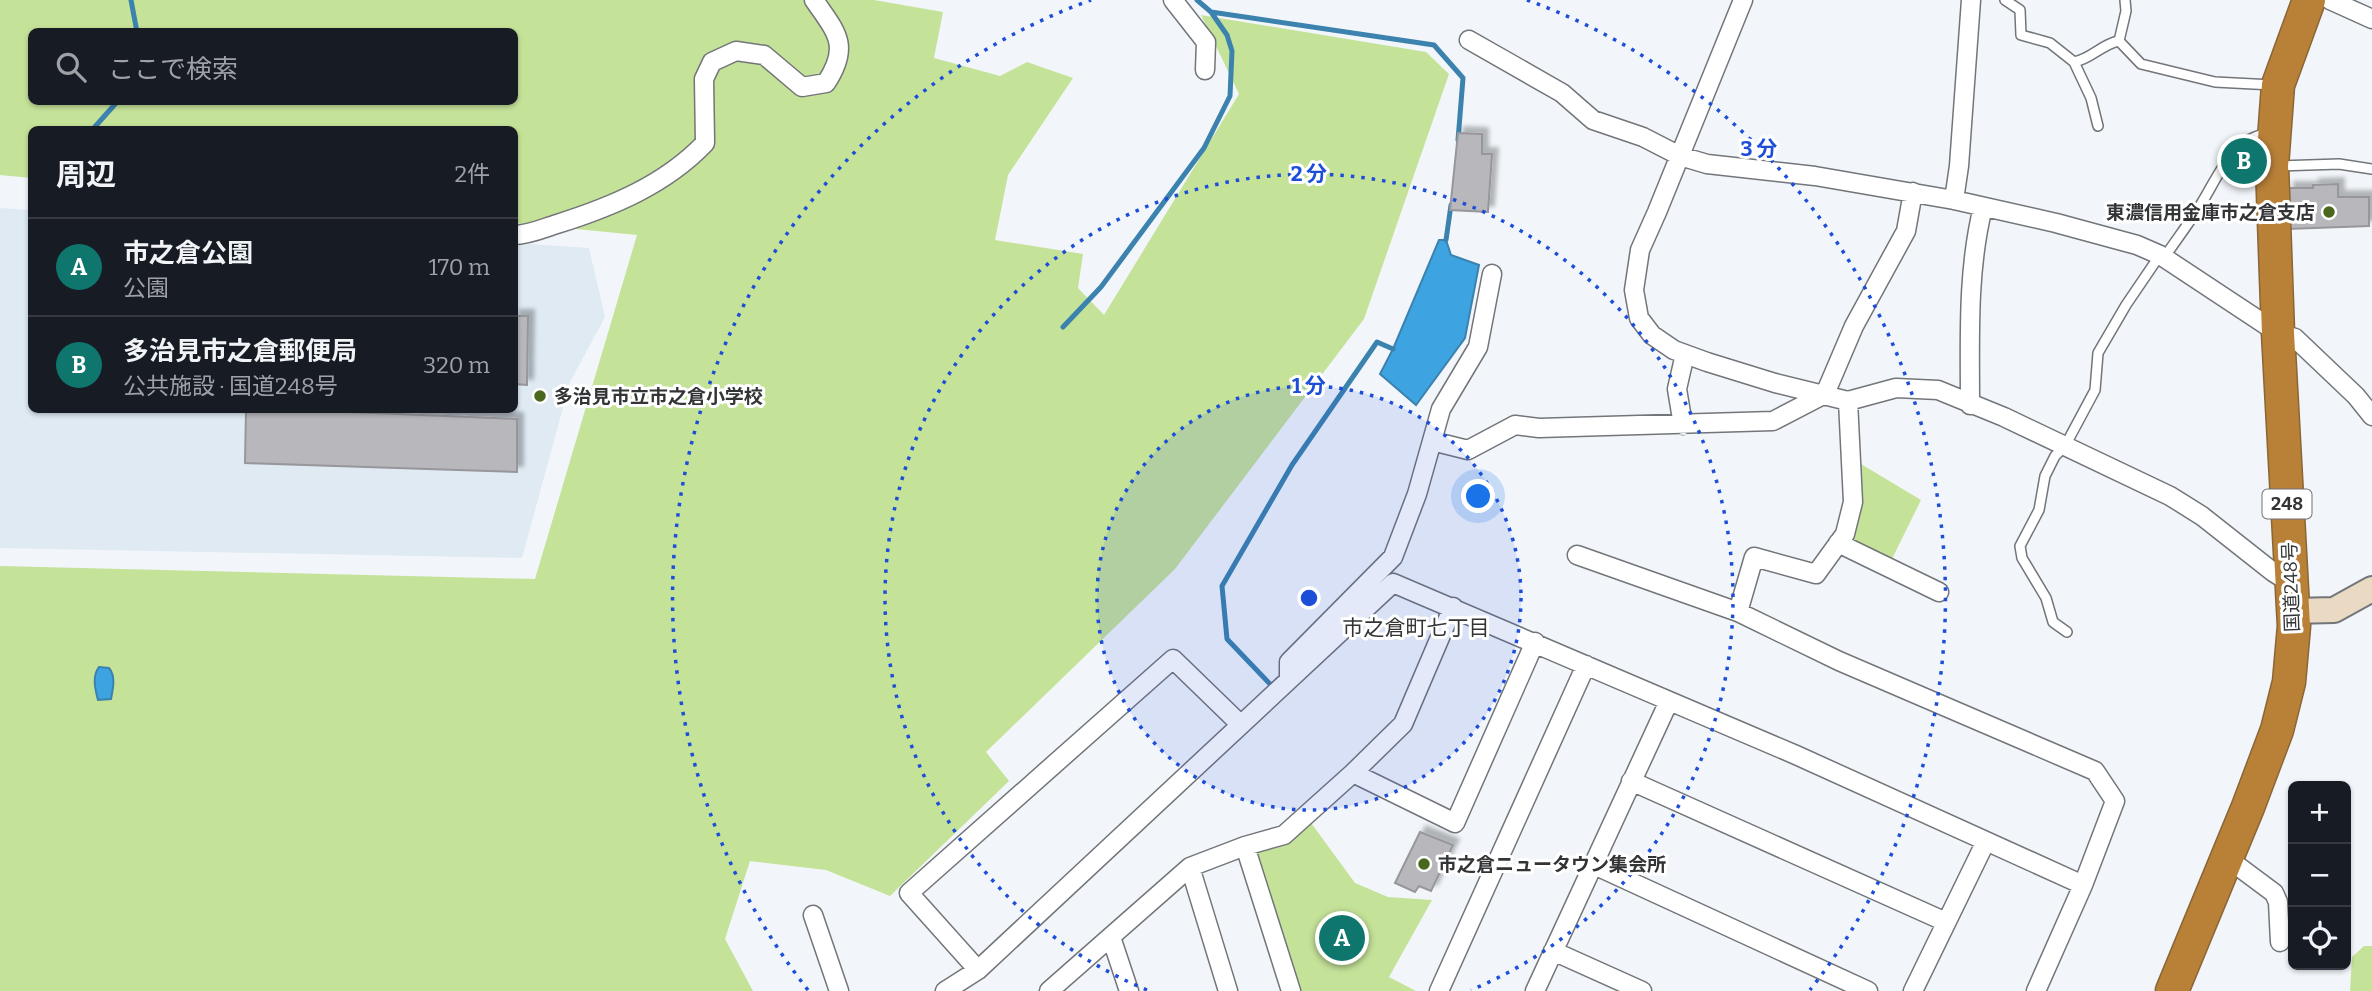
<!DOCTYPE html>
<html lang="ja">
<meta charset="utf-8">
<style>
body{margin:0;font-family:Bitter,"Noto Sans JP",serif;background:#20242c;color:#f1f3f6}
.controls{position:absolute;right:21px;bottom:21px;display:grid;overflow:hidden;border-radius:10px;box-shadow:0 2px 5px #0004}
.controls button{width:63px;height:63px;display:grid;place-items:center;padding:0;border:0;border-bottom:2px solid #363941;background:#171b24;color:#f1f3f6;font:35px sans-serif}
.you{position:absolute;left:1479px;top:497px;width:24px;height:24px;margin:-18px;border:5px solid #fff;border-radius:50%;background:#1a73e8;box-shadow:0 0 0 10px #1a73e833}
.badge{display:grid;place-items:center;width:46px;height:46px;border-radius:50%;background:#0f766e;color:#fff;font-size:23px;font-weight:700}
.pin{position:absolute;translate:-50% -50%;border:4px solid #fff;box-shadow:0 2px 7px #0006}
.list{margin:0;padding:0;list-style:none}
h2{display:flex;justify-content:space-between;align-items:center;height:91px;margin:0;padding:0 28px;font-size:30px}
h2 small{font-size:23px;font-weight:400;color:#9ea1a6}
.list li{display:grid;grid-template-columns:46px 1fr auto;gap:21px;align-items:center;box-sizing:border-box;height:98px;padding:0 28px;border-top:2px solid #363941}
.list b{display:block;font-size:26px;white-space:nowrap}
.list p{margin:0;font-size:23px;white-space:nowrap;color:#9ea1a6}
.list em{font-size:23px;font-style:normal;color:#9ea1a6}
.icon{flex:none;width:38px;height:38px;fill:none;stroke:currentColor;stroke-width:2;stroke-linecap:round;stroke-linejoin:round}
.map{position:relative;flex:none;width:2372px;height:991px;overflow:hidden}
.search{position:absolute;background:#171b24;box-shadow:0 2px 5px #0004;left:28px;top:28px;width:490px;height:77px;display:flex;align-items:center;gap:18px;box-sizing:border-box;padding:0 24px;border-radius:10px;color:#9ea1a6;font-size:26px}
.panel{position:absolute;background:#171b24;box-shadow:0 2px 5px #0004;left:28px;top:126px;width:490px;height:287px;border-radius:10px}
.map>svg:first-child{display:block}
.built{fill:#dfeaf3}
.green{fill:#c5e299;fill-rule:evenodd}
.water{fill:#3ea4e1;stroke:#3b82ae;stroke-width:2}
.lines{fill:none;stroke-linecap:round;stroke-linejoin:round}
.stream{stroke:#3b82ae;stroke-width:5}
.building{fill:#b8b7bc;stroke:#97969b;stroke-width:2;filter:url(#shadow)}
.lane-casing{stroke:#727579;stroke-width:12}
.street-casing{stroke:#727579;stroke-width:21}
.secondary-casing{stroke:#727579;stroke-width:28}
.highway-casing{stroke:#8a6637;stroke-width:35}
.lane{stroke:#fff;stroke-width:9}
.street{stroke:#fff;stroke-width:18}
.secondary{stroke:#ead9c3;stroke-width:24}
.highway{stroke:#b98138;stroke-width:32}
.ring{fill:none;stroke:#1d4ed8;stroke-width:3.5;stroke-dasharray:3.5 7}
.poi-dot{fill:#4a681d;stroke:#fff;stroke-width:2.5}
.labels{text-anchor:middle;dominant-baseline:central;stroke-width:6;stroke-linejoin:round;paint-order:stroke}
.shield{fill:#fff;stroke:#707172;stroke-width:2}
.shield-label{font-size:18px;font-weight:bold;fill:#333436}
.poi-label{font-size:19px;font-weight:bold;fill:#333436;stroke:#fff;text-anchor:start}
.street-label{font-size:19px;fill:#333436;stroke:#fff}
.neighbourhood-label{font-size:21px;fill:#333436;stroke:#fff}
.centre{fill:#1d4ed8;stroke:#fff;stroke-width:3.5}
.ring-label{font-size:21px;text-anchor:middle;font-weight:bold;fill:#1d4ed8;stroke:#fff;stroke-width:6;stroke-linejoin:round;paint-order:stroke}
</style>
<div class="map">
<svg width="2372" height="991" viewBox="0 0 2372 991">
<defs>
<filter id="shadow"><feDropShadow dx="6" dy="-6" stdDeviation="2" flood-color="#0004"/></filter>
</defs>
<rect width="100%" height="100%" fill="#f2f6fa"/>
<!-- built -->
<path class="built" d="M0,208l31,2 1,200h482l1,-167 74,5 16,69 -35,65 -48,176 -522,-10z"/>
<!-- green -->
<path class="green" d="M0,0h874l69,12 -9,46 66,18 27,-14 46,16 -65,97 -13,65 88,14 -5,34 26,27 135,-221 -38,-79 225,37 23,22 -85,245 -189,250 -189,183 23,29 -119,115 -64,-26 -76,-9 -25,78 28,52h-753v-425l535,13 102,-344 -122,-12 -1,-93h-482l-1,48 -31,-3zM32,32h482v70h-482z
M1856,461l65,39 -30,61 -44,-18z
M1306,816l49,67 33,14 44,3 -43,77 27,14h-125l-46,-145z
M2364,946h8v45h-22l2,-34z"/>
<!-- water -->
<path class="water" d="M1439,240h7l5,15 28,10 -14,73 -49,67 -36,-31 13,-25z
M99,667l10,1c7,8 4,21 2,31l-13,1c-3,-11 -6,-24 1,-33z"/>
<g class="lines">
<!-- stream -->
<path class="stream" d="M131,0l6,32
M1211,12l223,33 29,33 -5,62
M92,130l25,-28
M1446,240l5,-35
M1063,327l38,-40 103,-139 26,-52 2,-45 -5,-16 -16,-23 -14,-12
M1271,685l-44,-46 -5,-53 70,-121 85,-123 16,7"/>
</g>
<!-- building -->
<path class="building" d="M1458,133l24,1v20h10l-4,58 -38,-2z
M2338,184v13h31v29l-81,3v-41h25v-3z
M514,316h14l-1,69 -13,-1z
M246,410h55l216,9v53l-272,-9z
M1420,832l33,13 -22,46 -12,-5 -4,6 -20,-9z"/>
<g class="lines">
<defs>
<path id="lane" d="M2005,0l15,10 1,25 29,8 24,19c17,-3 28,-18 45,-21
M2125,0l1,11 -7,30 22,23 74,18 58,3
M2074,62l17,36 7,28
M2277,166l62,-2 33,5
M2164,258c12,-18 26,-36 37,-54 19,-30 30,-66 69,-71
M2067,632l-14,-10 -7,-24 -24,-40 -2,-12 19,-36 6,-34 10,-20 10,-10 30,-56 3,-37 28,-48 34,-50"/>
<path id="street" d="M1173,0l33,42 -1,28
M1743,0l-86,212 -17,38 -6,40 5,28 13,17 22,15 33,12 68,21 73,18 48,-13 42,2 66,27 166,79 32,20 71,56 19,12
M2330,0l42,19
M1469,40l93,53 31,27 50,17 37,19 27,8 108,12 139,24 102,23 81,22 23,10 118,78 17,5 61,58 16,20
M1954,200l5,-34 12,-166
M514,235c15,0 30,-7 43,-11 54,-17 108,-39 148,-81l-1,-64 8,-17 24,-11 28,4 38,32 24,-4c25,-38 10,-51 -12,-83
M1848,401l5,101 -8,32 -29,40 -62,-17 -16,55 101,49 256,110 20,30 -32,84 -47,106
M1970,405c0,-66 -3,-134 13,-198
M1683,425l-6,-36 8,-35
M1432,441l36,9 47,-25 24,3 234,-7 52,-27 29,-68 52,-95 7,-39
M1838,543l101,49
M1577,555l161,57
M1289,679v-17l104,-105 24,-63 24,-85 37,-62 14,-73
M1353,773l102,50 80,-181
M1631,781l315,141
M1245,846l46,145
M2227,858l47,35 4,9 2,40
M1592,864l276,127
M1190,867l38,124
M813,915l26,76
M1111,937l18,54
M1553,951l89,40
M978,970l-69,-77 264,-234 67,65
M945,991l33,-21 415,-387 403,172 287,130
M1049,991l141,-124 55,-21 39,-11 69,-62 50,-49 50,-117
M1439,991l147,-326
M1535,991l134,-290
M1913,991l73,-150"/>
<path id="secondary" d="M2293,611l41,-1 38,-21"/>
<path id="highway" d="M2172,991l76,-184 29,-77 12,-48 5,-56 -16,-293 -6,-167 6,-81 31,-85"/>
</defs>
<!-- lane casing -->
<use href="#lane" class="lane-casing"/>
<!-- street casing -->
<use href="#street" class="street-casing"/>
<!-- secondary casing -->
<use href="#secondary" class="secondary-casing"/>
<!-- highway casing -->
<use href="#highway" class="highway-casing"/>
<!-- lane -->
<use href="#lane" class="lane"/>
<!-- street -->
<use href="#street" class="street"/>
<!-- secondary -->
<use href="#secondary" class="secondary"/>
<!-- highway -->
<use href="#highway" class="highway"/>
</g>
<!-- distance rings -->
<circle cx="1309" cy="598" r="212" fill="#1d4ed8" fill-opacity=".12"/>
<g class="ring">
<circle cx="1309" cy="598" r="212"/>
<path d="M1147 990A424 424 0 1 1 1471 990"/>
<path d="M808 990A636 636 0 0 1 1091 0M1527 0A636 636 0 0 1 1810 990"/>
</g>
<!-- markers -->
<g class="poi-dot">
<circle cx="2329" cy="212" r="7"/>
<circle cx="540" cy="396" r="7"/>
<circle cx="1424" cy="864" r="7"/>
</g>
<g class="labels">
<!-- shield labels -->
<rect class="shield" x="2262.5" y="489.5" width="49" height="29" rx="5"/>
<g class="shield-label">
<text x="2287" y="504">248</text>
</g>
<!-- poi labels -->
<g class="poi-label">
<text x="2315" y="212" text-anchor="end">東濃信用金庫市之倉支店</text>
<text x="554" y="396">多治見市立市之倉小学校</text>
<text x="1438" y="864">市之倉ニュータウン集会所</text>
</g>
<!-- street labels -->
<g class="street-label">
<text transform="translate(2291 587) rotate(-92)">国道248号</text>
</g>
<!-- neighbourhood labels -->
<g class="neighbourhood-label">
<text x="1416" y="628">市之倉町七丁目</text>
</g>
</g>
<circle cx="1309" cy="598" r="10" class="centre"/>
<g class="ring-label">
<text x="1759" y="156">3 分</text>
<text x="1309" y="181">2 分</text>
<text x="1309" y="393">1 分</text>
</g>
</svg>
<div class="controls">
<button>+</button>
<button>−</button>
<button><svg class="icon" aria-label="locate" viewBox="0 0 24 24"><circle cx="12" cy="12" r="6"/><path d="M12 2v4M12 18v4M2 12h4M18 12h4"/></svg></button>
</div>
<div class="you"></div>
<div class="pin badge" style="left:1342px;top:938px">A</div>
<div class="pin badge" style="left:2244px;top:161px">B</div>
<div class="search"><svg class="icon" aria-label="search" viewBox="0 0 24 24"><circle cx="10" cy="10" r="6"/><path d="M15 15l6 6"/></svg>ここで検索</div>
<section class="panel">
<h2>周辺<small>2件</small></h2>
<ul class="list">
<li><span class="badge">A</span><div><b>市之倉公園</b><p>公園</p></div><em>170 m</em></li>
<li><span class="badge">B</span><div><b>多治見市之倉郵便局</b><p>公共施設 · 国道248号</p></div><em>320 m</em></li>
</ul>
</section>
</div>
